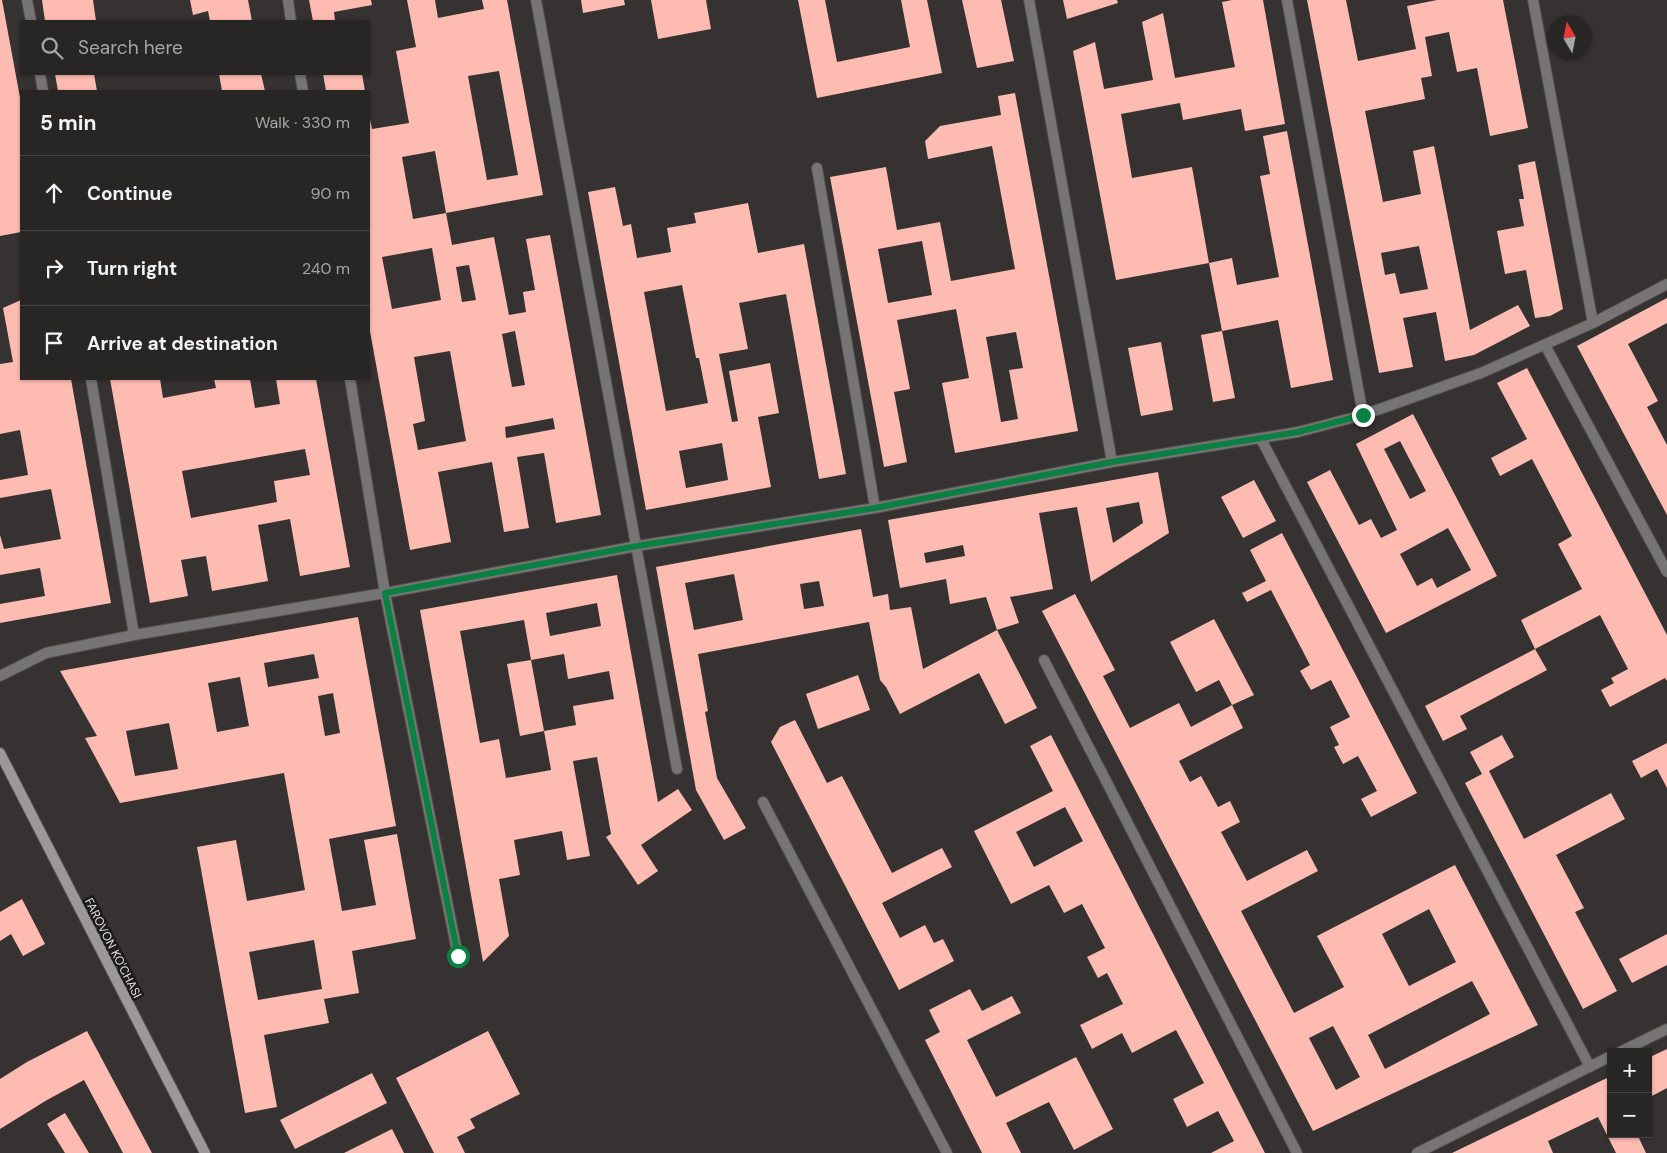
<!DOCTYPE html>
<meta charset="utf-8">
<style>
body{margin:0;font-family:"DM Sans",sans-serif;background:#343232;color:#f1f3f6}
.controls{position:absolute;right:15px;bottom:15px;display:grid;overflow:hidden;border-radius:0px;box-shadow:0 1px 4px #0004}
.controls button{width:45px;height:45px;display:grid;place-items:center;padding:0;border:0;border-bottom:1px solid #444342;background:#282625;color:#f1f3f6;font:25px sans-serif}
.compass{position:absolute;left:1547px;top:15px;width:45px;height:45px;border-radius:50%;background:#282625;box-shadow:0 1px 4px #0004;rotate:350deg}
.stop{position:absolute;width:15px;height:15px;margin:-11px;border:4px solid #0b8043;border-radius:50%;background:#fff}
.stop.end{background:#0b8043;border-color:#fff;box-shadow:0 1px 5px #0008}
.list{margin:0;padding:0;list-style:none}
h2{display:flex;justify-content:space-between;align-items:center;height:65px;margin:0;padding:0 20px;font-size:21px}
h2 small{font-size:16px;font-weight:400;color:#a5a5a7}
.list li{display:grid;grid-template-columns:32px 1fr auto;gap:15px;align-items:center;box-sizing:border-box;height:75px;padding:0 20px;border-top:1px solid #444342}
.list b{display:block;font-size:19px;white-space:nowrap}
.list em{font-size:16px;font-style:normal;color:#a5a5a7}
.icon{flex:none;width:28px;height:28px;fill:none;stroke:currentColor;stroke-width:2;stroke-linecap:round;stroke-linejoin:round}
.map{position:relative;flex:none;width:1667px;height:1153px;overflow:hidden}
.search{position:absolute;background:#282625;box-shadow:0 1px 4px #0004;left:20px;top:20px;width:350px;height:55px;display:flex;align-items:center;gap:12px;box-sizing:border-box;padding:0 18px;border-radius:0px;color:#a5a5a7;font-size:19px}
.panel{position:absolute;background:#282625;box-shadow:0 1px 4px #0004;left:20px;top:90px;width:350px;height:290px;border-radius:0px}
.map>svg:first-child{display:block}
.building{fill:#febbb2;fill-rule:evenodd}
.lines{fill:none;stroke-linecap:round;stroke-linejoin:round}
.street-casing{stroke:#524e4d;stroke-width:12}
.secondary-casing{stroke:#524e4d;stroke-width:12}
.street{stroke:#767474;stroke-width:10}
.secondary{stroke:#9c9898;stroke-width:10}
.route{stroke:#0b8043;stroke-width:6}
.labels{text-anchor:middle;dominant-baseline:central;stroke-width:5;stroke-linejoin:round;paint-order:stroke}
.street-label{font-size:12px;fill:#e2dfdf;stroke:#1c1a1a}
</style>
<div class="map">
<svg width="1667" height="1153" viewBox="0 0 1667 1153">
<rect width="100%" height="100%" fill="#363231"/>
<!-- building -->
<path class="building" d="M0,0h2l19,103v129l-21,4z
M42,0h51l3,21h-51z
M190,0h58l4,21h-42l-2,-10 -15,4z
M309,0h62l1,5 -38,7 1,9h-22z
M407,0h28l3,18 46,-9 -2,-9h25l36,195 -97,18 -11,-62 -33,6 11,62 33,-6 6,32 42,-8 15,78 17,-3 -3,-20 12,-2 -9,-51 24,-4 51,280 -45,8 -12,-70 -27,4 12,71 -25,4 -12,-70 -54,10 13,70 -41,8 -41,-224v-211l3,14 37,-6 -13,-72 20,-4zM499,71l19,104 -31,5 -19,-104zM432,248l9,52 -49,9 -10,-52zM469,265l7,35 -14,2 -6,-35zM515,331l10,54 -13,2 -10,-53zM450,351l16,90 -48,9 -5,-26 12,-3 -11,-64zM553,418l2,11 -49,9 -1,-11z
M581,0h43l1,5 -42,8z
M651,0h55l5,29 -53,10z
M798,0h27l12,62 73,-15 -9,-47h26l15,73 -125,25z
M962,0h39l13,61 -37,7z
M1063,0h54l1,3 -51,16z
M1232,0h31l22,124 -40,7 -4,-22 -58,11 -3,-17 -59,11 11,64 60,-11 17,96 -93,17 -43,-229 22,-9 9,47 49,-9 -11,-58 21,-9 12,65 60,-11 -13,-65z
M1307,0h39l12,61 58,-12 -9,-43 30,-6h66l25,128 -38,8 -13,-68 -20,4 -8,-40 -24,5 7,39 -11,2 4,21 -60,12 18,91 38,-8 -8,-43 21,-5 36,184 48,-25 12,21 -56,29 -29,6 -9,-49 -33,6 10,49 -34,6zM1419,246l9,43 -28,5 -5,-21 -10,2 -4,-22z
M55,74h39l3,17h-39z
M219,74h42l4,17h-43z
M323,74h39l3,17h-39z
M1015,93l63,338 -123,22 -13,-70 27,-5 -13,-69 -59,11 13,69 -16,3 13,70 -23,5 -54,-290 56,-10 11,63 43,-8 11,59 64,-12 -23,-123 -64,13 -3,-18 15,-15 61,-11 -3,-19zM922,241l10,54 -44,8 -10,-54zM1016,332l7,36 -14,2 9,49 -17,3 -15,-85z
M1287,131l46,249 -42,8 -13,-68 -56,11 -13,-68 23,-5 5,27 42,-8 -19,-101 10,-2 -7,-38z
M1535,161l28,148 -13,7 -15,2 -9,-48 -21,4 -8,-43 27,-5 -5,-27h5l-6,-34z
M615,187l8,39 8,-2 6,34 34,-6 -4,-24 29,-5 -2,-10 54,-10 10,50 46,-9 42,230 -27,5 -33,-185 -47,9 9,46 -29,5 13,68 6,-1 -9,-50 41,-8 9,50 -21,4 13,70 -125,23 -58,-318zM682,285l14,73h3l9,45 -42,8 -22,-119zM722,443l6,37 -42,8 -7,-37z
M1667,298v25l-39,21 30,57 -11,6 20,38v70l-90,-169z
M21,300v79h50l40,224 -111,20v-19l45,-8 -5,-28 -40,7v-40l4,14 57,-10 -10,-50 -51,9v-18l28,-5 -8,-45 -20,4v-70l13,-2 -10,-54z
M1222,331l13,67 -22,4 -12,-67z
M1161,342l12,68 -32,6 -13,-68z
M1527,368l140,267v46l-2,-3 -55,29 -9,-17 13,-7 -3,-5 17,-9 -28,-54 -65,34 -14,-29 61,-31 -24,-45 14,-8 -40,-77 -32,17 -9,-18 36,-19 -30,-56z
M110,379h50l3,19 53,-10 -2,-9h36l5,29 25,-4 -4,-25h40l34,188 -50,9 -10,-57 -32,6 10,56 -56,10 -6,-35 -25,4 7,36 -38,7zM305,449l5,26 -36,6 3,21 -86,16 -9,-47z
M1413,414l84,162 -111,57 -79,-151 23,-12 29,55 12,-6 10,19 16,-8 -41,-86zM1400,441l26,50 -16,8 -26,-50zM1448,528l23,42 -34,18 -5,-10 -15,8 -17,-32z
M1158,472l11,61 -78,49 -14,-75 -38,6 14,76 -43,8 9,26 -22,7 40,78 -32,16 -26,-51 -79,41 -14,-27 -6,-7 -11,-58 -171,32 10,57 -3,1 12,66 29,50 -22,12 -28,-50 -40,-223 205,-38 12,68 15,-3 2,16 21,-3 12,62 74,-39 -11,-33 -36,7 -4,-25 -46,9 -12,-68zM1139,502l4,21 -30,20 -7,-35zM963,545l2,11 -39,7 -2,-10zM734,574l9,46 -49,10 -9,-47zM819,581l5,25 -20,3 -4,-25z
M1254,480l22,41 -33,17 -22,-41z
M1282,533l135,260 -46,24 -10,-18 16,-8 -19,-35 -15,8 -9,-17 5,-2 -9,-18 20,-10 -19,-37 -20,10 -11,-19 10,-6 -39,-75 -24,12 -5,-9 24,-12 -16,-31z
M617,575l41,227 20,-13 14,21 -51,35 17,26 -20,14 -32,-48 5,-3 -14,-77 -24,4 17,95 -23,4 -5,-29 -48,9 6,35 -21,4 10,57 -26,26 -63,-352zM597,603l4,23 -51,10 -4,-23zM524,620l7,40 33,-6 4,25 41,-8 5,28 -41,7 3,19 -32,6 7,39 -45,8 -7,-39 -19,4 -20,-112z
M1075,594l40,76 -12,6 27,52 49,-25 12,24 41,-22 11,23 -64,33 11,21 11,-6 17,31 12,-6 10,21 -19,10 26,49 60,-31 11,21 -77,40 53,102 50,-26 -27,-51 138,-71 83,160 -225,106 -271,-520zM1429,909l27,53 -47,24 -27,-52zM1472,981l18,33 -105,55 -17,-34zM1333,1026l27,51 -24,13 -27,-52z
M358,617l38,209 -67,13 13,72 34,-6 -12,-65 33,-6 19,105 -64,12 7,42 -35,6 5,24 -65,12 13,72 -32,6 -48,-266 39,-7 11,61 58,-11 -21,-117 -164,30 -35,-65 12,-2 -37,-65zM314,654l5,24 -51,9 -4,-24zM240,677l9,49 -32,6 -9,-49zM333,693l7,40 -15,3 -7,-40zM169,723l9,46 -43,7 -9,-45zM314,940l8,49 -64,11 -9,-48z
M1214,619l40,76 -22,10 -13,-25 -23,12 -26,-50z
M1535,649l12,21 -87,46 7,13 -24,12 -18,-35z
M531,660l13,71 -24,5 -13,-72z
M858,675l12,35 -52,19 -12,-35z
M795,720l32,63 15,-7 50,97 50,-25 10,19 -70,36 18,35 25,-13 9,18 9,-4 11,22 -55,29 -128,-248 9,-15z
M1051,735l98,191 116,227h-54l23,-12 -16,-30 -31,16 -14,-28 31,-16 -28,-53 -44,23 -10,-20 -30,16 -12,-24 43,-21 -16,-31 -9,5 -11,-21 18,-9 -23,-44 -18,9 -15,-28 -38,19 -37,-73 79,-40 -23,-45zM1065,807l18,34 -49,26 -18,-35z
M1502,735l12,22 -25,14 35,68 87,-46 14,26 -69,36 28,53 -9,4 42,79 -34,18 -118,-226 17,-9 -12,-22z
M1667,743v45l-10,-19 -16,9 -9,-17z
M22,899l23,45 -22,12 -12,-22 -11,7v-29z
M1667,934v31l-35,18 -13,-24z
M970,989l12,22 30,-15 9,17 -54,27 29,57 80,-40 37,72 -39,21 -25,-48 -43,21 15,30h-39l-57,-113 15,-8 -11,-22z
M87,1031l65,122h-29l-39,-73 -37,20 -47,29v-50l27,-17z
M488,1031l32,63 -50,25 5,9 -18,9 8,16h-31l-38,-75z
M1667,1049v39l-19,10v-40z
M372,1073l15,30 -92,46 -15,-29z
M1611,1076v58h26l9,19h-30l-18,-36 -50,24 5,12h-101z
M65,1113l24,40h-24l-18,-29z
M392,1129l12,24h-60z"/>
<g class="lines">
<defs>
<path id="street" d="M27,0l4,21
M288,0l3,21
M536,0l141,769
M1029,0l83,462
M1287,0l76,415
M1533,0l60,323
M40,74l3,17
M300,74l3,17
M817,168l58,340
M1545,345l122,227
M91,379l43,256
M350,379l35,214 73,363
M1261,439l329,628
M1044,660l253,493
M0,676l46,-23 88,-18 251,-42 252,-47 238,-38 237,-46 186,-30 65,-17 118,-42 112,-50 74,-39
M763,802l184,351
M1620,1052l47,-23
M1417,1153l194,-97"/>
<path id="secondary" d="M0,753l205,400"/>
</defs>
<!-- street casing -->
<use href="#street" class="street-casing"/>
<!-- secondary casing -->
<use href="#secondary" class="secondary-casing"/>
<!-- street -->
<use href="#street" class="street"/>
<!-- secondary -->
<use href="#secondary" class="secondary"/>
</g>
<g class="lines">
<!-- route -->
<path class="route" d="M458,956l-73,-363 252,-47 238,-38 237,-46 186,-30 65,-17"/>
</g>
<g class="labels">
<!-- street labels -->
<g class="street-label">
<text transform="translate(113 948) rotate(63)">FAROVON KO'CHASI</text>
</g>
</g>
</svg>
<div class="controls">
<button>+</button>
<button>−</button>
</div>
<svg class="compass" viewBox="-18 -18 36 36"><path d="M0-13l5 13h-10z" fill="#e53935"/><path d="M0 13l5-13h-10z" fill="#a5a5a7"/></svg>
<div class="stop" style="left:458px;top:956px"></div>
<div class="stop end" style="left:1363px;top:415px"></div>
<div class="search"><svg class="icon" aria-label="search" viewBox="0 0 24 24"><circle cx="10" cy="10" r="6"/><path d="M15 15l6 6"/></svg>Search here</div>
<section class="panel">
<h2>5 min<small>Walk · 330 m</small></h2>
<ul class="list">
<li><svg class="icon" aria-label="ahead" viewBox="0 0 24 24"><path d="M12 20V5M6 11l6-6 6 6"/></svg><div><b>Continue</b></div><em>90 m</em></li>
<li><svg class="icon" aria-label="right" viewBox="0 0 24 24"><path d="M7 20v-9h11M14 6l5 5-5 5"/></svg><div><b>Turn right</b></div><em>240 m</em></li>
<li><svg class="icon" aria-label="arrive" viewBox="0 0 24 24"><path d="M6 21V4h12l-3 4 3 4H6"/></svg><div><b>Arrive at destination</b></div></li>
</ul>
</section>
</div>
